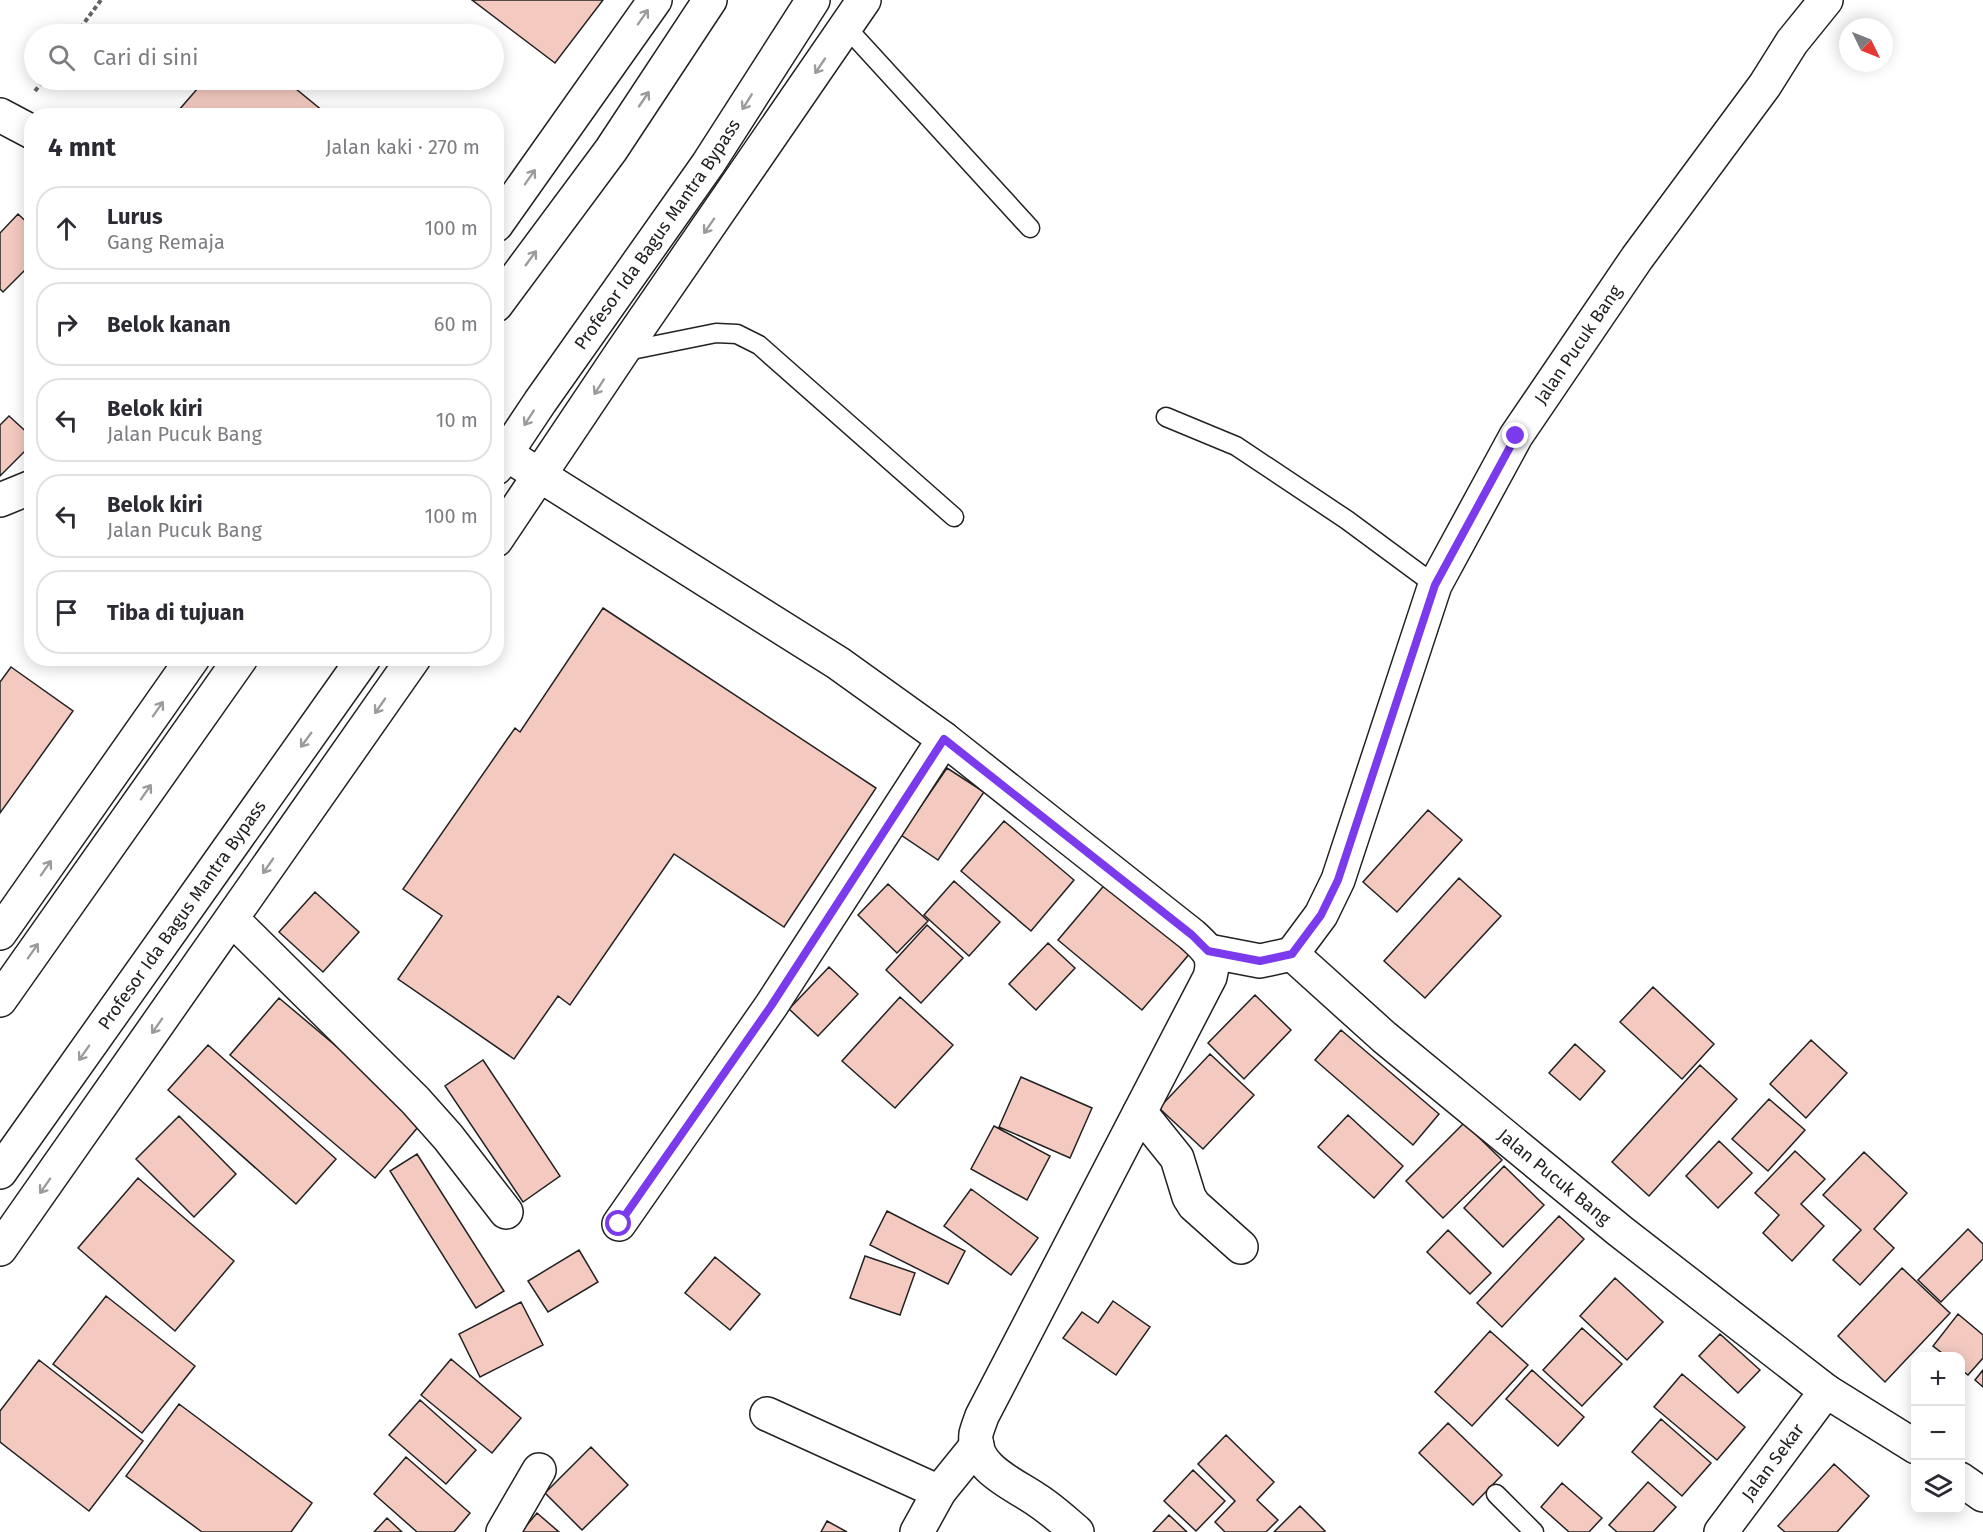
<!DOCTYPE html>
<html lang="id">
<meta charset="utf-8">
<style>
body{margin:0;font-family:"Fira Sans",sans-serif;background:#f7f7f7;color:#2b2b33}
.controls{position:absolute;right:18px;bottom:18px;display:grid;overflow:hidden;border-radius:12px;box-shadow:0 3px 15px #0003}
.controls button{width:54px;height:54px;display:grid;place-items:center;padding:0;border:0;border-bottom:2px solid #e1e1e2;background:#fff;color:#2b2b33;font:30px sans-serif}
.compass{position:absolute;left:1839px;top:18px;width:54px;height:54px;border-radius:50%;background:#fff;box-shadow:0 3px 15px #0003;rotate:133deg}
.stop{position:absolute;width:18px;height:18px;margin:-14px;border:4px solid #7c3aed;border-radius:50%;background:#fff}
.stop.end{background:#7c3aed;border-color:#fff;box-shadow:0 2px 6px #0008}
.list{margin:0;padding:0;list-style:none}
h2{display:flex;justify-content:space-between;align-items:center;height:78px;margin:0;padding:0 24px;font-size:26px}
h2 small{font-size:20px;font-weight:400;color:#7c7c81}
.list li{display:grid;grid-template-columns:39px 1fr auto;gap:18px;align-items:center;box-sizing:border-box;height:84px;margin:0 12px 12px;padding:0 12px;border:2px solid #e1e1e2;border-radius:24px}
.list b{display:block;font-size:22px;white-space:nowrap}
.list p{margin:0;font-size:20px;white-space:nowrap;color:#7c7c81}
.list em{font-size:20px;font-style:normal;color:#7c7c81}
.icon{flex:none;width:33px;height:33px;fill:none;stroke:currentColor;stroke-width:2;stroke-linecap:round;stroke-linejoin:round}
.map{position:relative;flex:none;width:1983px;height:1532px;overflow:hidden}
.search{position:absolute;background:#fff;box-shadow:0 3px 15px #0003;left:24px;top:24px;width:480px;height:66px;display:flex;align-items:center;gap:15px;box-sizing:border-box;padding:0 21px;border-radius:33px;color:#7c7c81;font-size:22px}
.panel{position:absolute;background:#fff;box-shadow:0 3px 15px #0003;left:24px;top:108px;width:480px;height:558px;border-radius:24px}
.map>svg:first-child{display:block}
.building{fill:#f3c9c0;stroke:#222;stroke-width:1.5}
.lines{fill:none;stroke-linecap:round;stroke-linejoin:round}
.lane-casing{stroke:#222;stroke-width:21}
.street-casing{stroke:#222;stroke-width:36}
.secondary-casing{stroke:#222;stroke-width:36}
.highway-casing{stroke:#222;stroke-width:36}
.path{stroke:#646464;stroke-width:4;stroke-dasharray:4.5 3;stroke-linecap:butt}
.lane{stroke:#fff;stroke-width:18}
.street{stroke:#fff;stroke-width:33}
.secondary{stroke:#fff;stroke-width:33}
.highway{stroke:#fff;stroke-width:33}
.oneway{stroke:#9c9c9c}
.route{stroke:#7c3aed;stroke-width:8}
.labels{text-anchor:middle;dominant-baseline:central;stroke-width:4.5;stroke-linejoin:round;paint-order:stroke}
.street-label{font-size:18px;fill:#222;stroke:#fff}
</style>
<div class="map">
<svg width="1983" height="1532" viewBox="0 0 1983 1532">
<rect width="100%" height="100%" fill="#fff"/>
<!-- building -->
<path class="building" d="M472,0h131l-48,63z
M205,80h80l44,36h-146l-5,-5z
M18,214l14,13v36l-29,29 -3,-3v-56z
M9,416l23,21v7l-32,32v-51z
M603,608l273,180 -92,139 -110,-73 -104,151 -12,-9 -44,63 -116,-80 44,-63 -39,-27 112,-161 5,4z
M11,667l62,44 -73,102v-131z
M947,768l37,24 -46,68 -37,-25z
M1428,810l34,30 -65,72 -34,-30z
M1004,821l70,59 -43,51 -70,-60z
M1459,878l42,38 -76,82 -41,-37z
M954,881l46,41 -31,34 -45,-41z
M1107,882l84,70 -49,58 -84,-70z
M888,884l40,37 -31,32 -39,-38z
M315,892l44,40 -36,40 -44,-40z
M927,925l36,33 -42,45 -35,-33z
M1048,943l27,25 -39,42 -27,-26z
M829,967l29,27 -40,42 -29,-27z
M1653,987l61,57 -32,35 -62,-57z
M1255,995l36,35 -47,49 -36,-36z
M900,997l53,48 -58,63 -53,-47z
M279,998l145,122 -49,58 -145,-123z
M1341,1030l98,84 -26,31 -98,-85z
M1811,1040l36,33 -41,45 -36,-34z
M1575,1044l30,27 -25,29 -31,-27z
M208,1045l128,114 -40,45 -128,-114z
M1210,1054l44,41 -51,54 -44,-41z
M483,1060l77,116 -37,26 -78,-116z
M1700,1065l37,34 -88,97 -37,-34z
M1021,1077l71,31 -22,50 -71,-31z
M1769,1099l36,31 -37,41 -36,-32z
M1348,1115l55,51 -29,32 -56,-51z
M179,1116l57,58 -42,43 -58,-58z
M1464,1123l38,37 -59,58 -37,-37z
M994,1126l56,30 -23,44 -56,-31z
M1719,1141l33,32 -34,35 -32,-32z
M1795,1151l30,28 -24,25 23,22 -32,35 -29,-28 16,-18 -24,-22z
M1864,1152l43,41 -33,36 20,19 -34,37 -27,-25 28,-30 -38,-35z
M417,1154l87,137 -28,17 -86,-137z
M1504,1166l40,39 -41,42 -39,-39z
M138,1178l96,83 -59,70 -97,-83z
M971,1189l67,49 -27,37 -67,-49z
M887,1211l78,40 -17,33 -78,-39z
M1559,1216l25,23 -82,88 -25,-24z
M1968,1229l15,15v15l-42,43 -23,-22z
M1448,1230l43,43 -21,21 -43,-42z
M579,1250l19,32 -50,30 -20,-31z
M865,1256l50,17 -15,42 -50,-17z
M715,1257l45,37 -30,36 -45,-37z
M1902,1268l48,45 -65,69 -47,-46z
M1615,1278l48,44 -36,38 -47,-44z
M106,1296l89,70 -53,67 -89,-69z
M1113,1301l37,26 -34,48 -53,-37 19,-26 16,11z
M521,1302l22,43 -63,32 -21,-43z
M1958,1314l25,21v23l-15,17 -8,-6v-13h-14l-13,-10z
M1582,1328l40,36 -40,42 -39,-36z
M1490,1331l38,34 -56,61 -37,-34z
M1720,1334l40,36 -22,23 -39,-37z
M451,1359l70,59 -29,35 -71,-58z
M39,1360l104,81 -54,70 -89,-69v-31z
M1532,1370l52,47 -26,29 -52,-47z
M1983,1370v17l-8,-7z
M1682,1374l63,53 -28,33 -63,-53z
M420,1400l56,50 -30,34 -57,-49z
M179,1404l133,99 -21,29h-89l-76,-56z
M1661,1419l50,44 -29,33 -50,-44z
M1448,1423l54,52 -29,30 -54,-52z
M1226,1435l48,47 -17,18 21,20 -12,12h-41l-10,-10 20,-21 -37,-37z
M591,1447l37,38 -46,45 -37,-37z
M406,1457l64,56 -16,19h-37l-43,-38z
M1834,1464l35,32 -32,36h-52l-7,-6z
M1193,1470l32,31 -29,30 -32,-30z
M1648,1482l28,25 -23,25h-36l-8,-7z
M1562,1483l40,35 -13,14h-20l-28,-25z
M1300,1506l25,25 -2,1h-49z
M537,1513l22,19h-38z
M1169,1515l18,17h-34z
M387,1518l15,14h-28z
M827,1521l20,11h-26z"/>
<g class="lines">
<defs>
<path id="lane" d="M846,27l184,201
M622,352l94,-19 21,1 22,11 195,172
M1166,417l70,29 111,74 88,65
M1496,1494l38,38"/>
<g id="street">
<path d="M0,115l32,17"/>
<path d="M0,500l32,-13"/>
<path d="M232,919l183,181 33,37 58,75"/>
<path id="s1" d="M1208,951l52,10 32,-7 92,83 236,194 206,160 90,56"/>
<path id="s2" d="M1292,954l29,-39 17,-35 97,-295 81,-149 121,-178 128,-173 27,-43 34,-42"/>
<path d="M1140,1112l37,46 12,39 5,8 47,42"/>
<path d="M619,1224l152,-218 173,-267"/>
<path d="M767,1414l172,78"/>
<path d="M1960,1479l23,16"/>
<path d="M503,1532l36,-62"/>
<path d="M917,1532l22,-40 38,-47"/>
<path id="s3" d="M1721,1532l105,-141"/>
</g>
<path id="secondary" d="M496,225l159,-225
M506,454l332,209 106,76 248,196c15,14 24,20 18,42l-228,439c-2,6 -5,13 -6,18 -4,34 38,50 61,66 14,9 27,21 40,32
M496,540l126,-188 242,-352
M0,933l193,-275
M0,1249l414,-591"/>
<g id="highway">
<path d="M496,305l115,-155 99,-150"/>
<path id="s4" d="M496,468l44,-66 168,-238 105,-164"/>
<path d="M0,1000l241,-342"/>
<path id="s5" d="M0,1172l364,-514"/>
</g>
</defs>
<!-- lane casing -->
<use href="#lane" class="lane-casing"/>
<!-- street casing -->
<use href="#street" class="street-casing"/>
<!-- secondary casing -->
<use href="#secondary" class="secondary-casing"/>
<!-- highway casing -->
<use href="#highway" class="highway-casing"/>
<!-- path -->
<path class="path" d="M76,34l25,-34
M35,91l9,-11"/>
<!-- lane -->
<use href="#lane" class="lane"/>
<!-- street -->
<use href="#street" class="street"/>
<!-- secondary -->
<use href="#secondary" class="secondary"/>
<!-- highway -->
<use href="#highway" class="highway"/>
</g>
<!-- one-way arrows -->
<defs><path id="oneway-shaft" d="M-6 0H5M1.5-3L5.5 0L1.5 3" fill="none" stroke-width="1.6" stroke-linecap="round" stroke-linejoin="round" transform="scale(1.5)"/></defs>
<g class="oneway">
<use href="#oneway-shaft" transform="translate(643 17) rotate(-55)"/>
<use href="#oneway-shaft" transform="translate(820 66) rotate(124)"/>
<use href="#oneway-shaft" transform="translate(644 99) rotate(-56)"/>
<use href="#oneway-shaft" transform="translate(747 102) rotate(122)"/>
<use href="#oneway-shaft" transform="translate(530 177) rotate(-55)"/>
<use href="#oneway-shaft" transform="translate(709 226) rotate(125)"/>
<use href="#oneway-shaft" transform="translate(531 258) rotate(-54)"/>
<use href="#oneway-shaft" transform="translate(599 387) rotate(123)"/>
<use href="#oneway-shaft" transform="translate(529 418) rotate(123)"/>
<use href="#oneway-shaft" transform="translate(380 706) rotate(125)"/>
<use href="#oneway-shaft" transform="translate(158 709) rotate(-55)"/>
<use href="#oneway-shaft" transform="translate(306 740) rotate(126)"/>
<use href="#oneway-shaft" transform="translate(146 792) rotate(-55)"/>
<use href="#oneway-shaft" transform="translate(268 866) rotate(125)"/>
<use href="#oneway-shaft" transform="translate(46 868) rotate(-55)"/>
<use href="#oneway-shaft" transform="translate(33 951) rotate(-55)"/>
<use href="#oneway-shaft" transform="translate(157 1026) rotate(125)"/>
<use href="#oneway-shaft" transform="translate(84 1053) rotate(125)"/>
<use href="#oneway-shaft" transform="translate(45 1186) rotate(125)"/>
</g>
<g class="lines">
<!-- route -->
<path class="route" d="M619,1224l152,-218 173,-267 248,196 16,16 52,10 32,-7 29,-39 17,-35 97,-295 81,-149"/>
</g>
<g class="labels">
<!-- street labels -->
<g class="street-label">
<text stroke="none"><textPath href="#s4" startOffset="284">Profesor Ida Bagus Mantra Bypass</textPath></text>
<text stroke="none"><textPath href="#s2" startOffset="678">Jalan Pucuk Bang</textPath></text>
<text stroke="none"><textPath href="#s5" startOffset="315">Profesor Ida Bagus Mantra Bypass</textPath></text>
<text stroke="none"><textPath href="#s1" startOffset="430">Jalan Pucuk Bang</textPath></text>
<text stroke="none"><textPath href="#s3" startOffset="87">Jalan Sekar</textPath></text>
</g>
</g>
</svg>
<div class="controls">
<button>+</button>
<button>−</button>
<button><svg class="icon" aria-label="layers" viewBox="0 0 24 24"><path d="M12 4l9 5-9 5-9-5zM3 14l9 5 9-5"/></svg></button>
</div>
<svg class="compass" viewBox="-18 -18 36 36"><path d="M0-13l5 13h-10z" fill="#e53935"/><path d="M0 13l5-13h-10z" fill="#7c7c81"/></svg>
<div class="stop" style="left:619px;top:1224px"></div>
<div class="stop end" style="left:1516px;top:436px"></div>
<div class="search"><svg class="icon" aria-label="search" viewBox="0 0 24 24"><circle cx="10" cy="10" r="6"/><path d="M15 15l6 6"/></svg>Cari di sini</div>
<section class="panel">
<h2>4 mnt<small>Jalan kaki · 270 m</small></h2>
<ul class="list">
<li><svg class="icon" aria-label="ahead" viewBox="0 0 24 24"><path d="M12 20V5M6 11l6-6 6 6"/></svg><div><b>Lurus</b><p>Gang Remaja</p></div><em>100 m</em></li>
<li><svg class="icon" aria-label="right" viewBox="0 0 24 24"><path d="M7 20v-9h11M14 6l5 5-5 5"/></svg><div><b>Belok kanan</b></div><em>60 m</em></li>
<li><svg class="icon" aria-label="left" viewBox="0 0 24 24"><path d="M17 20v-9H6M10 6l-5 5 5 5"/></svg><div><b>Belok kiri</b><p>Jalan Pucuk Bang</p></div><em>10 m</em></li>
<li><svg class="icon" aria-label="left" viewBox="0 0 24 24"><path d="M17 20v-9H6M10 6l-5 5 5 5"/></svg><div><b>Belok kiri</b><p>Jalan Pucuk Bang</p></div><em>100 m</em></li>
<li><svg class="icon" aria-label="arrive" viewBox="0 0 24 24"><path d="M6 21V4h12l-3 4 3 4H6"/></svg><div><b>Tiba di tujuan</b></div></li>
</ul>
</section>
</div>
